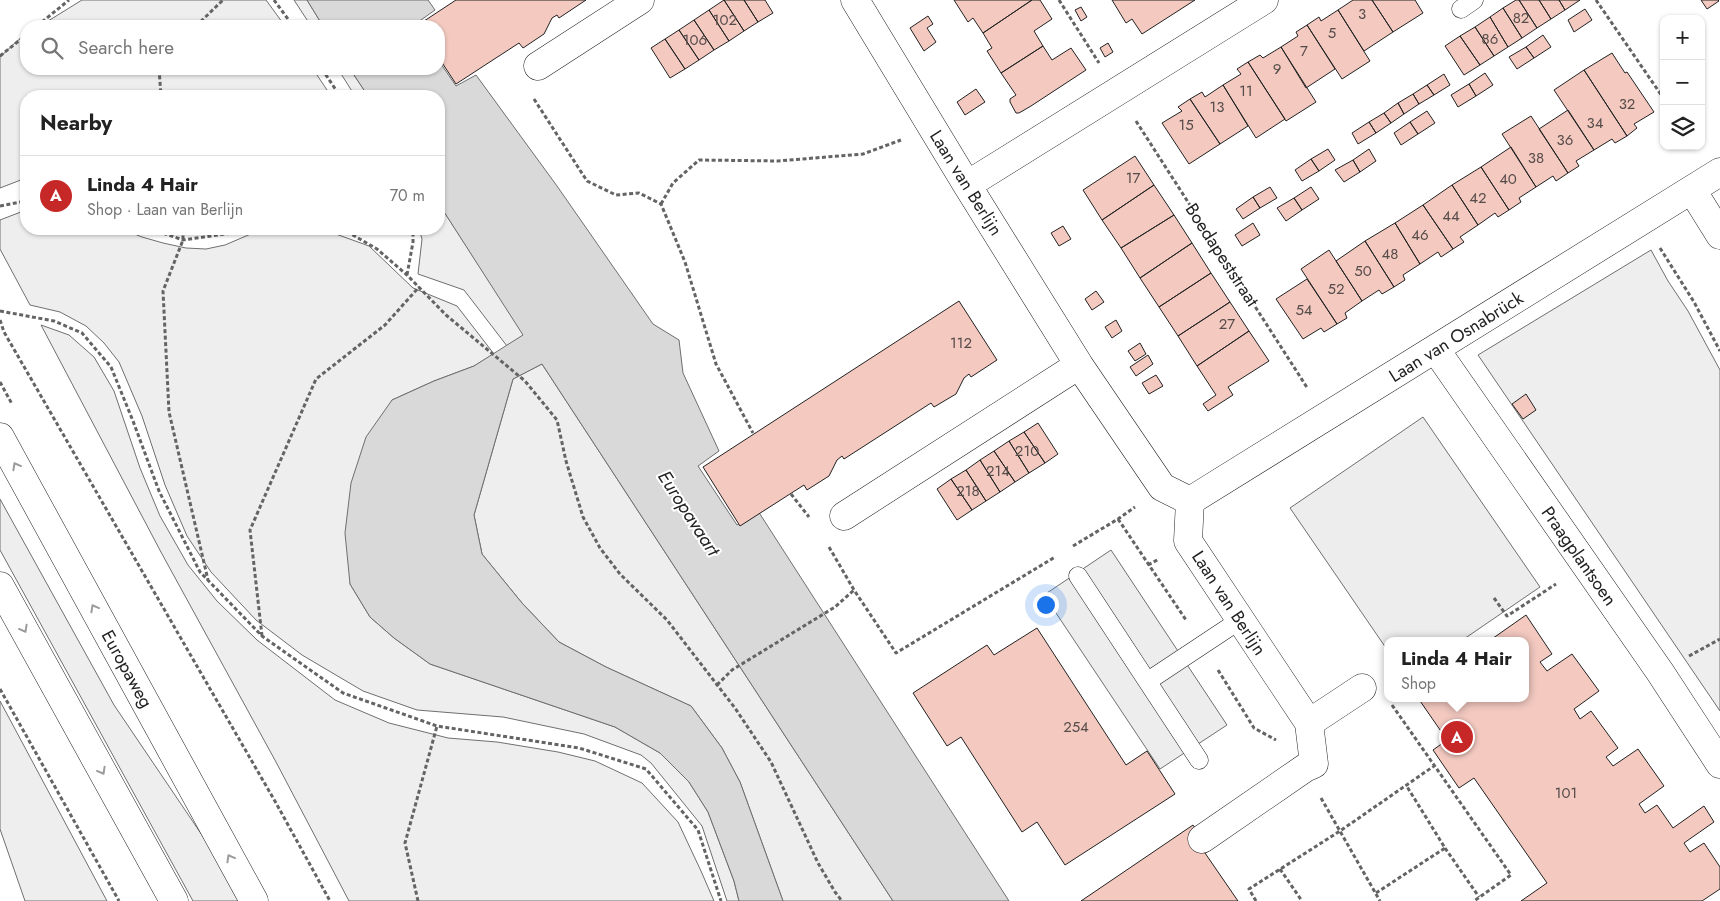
<!DOCTYPE html>
<meta charset="utf-8">
<style>
body{margin:0;font-family:Jost,sans-serif;background:#f6f6f6;color:#222}
.controls{position:absolute;right:15px;top:15px;display:grid;overflow:hidden;border-radius:10px;box-shadow:0 1px 4px #0004}
.controls button{width:45px;height:45px;display:grid;place-items:center;padding:0;border:0;border-bottom:1px solid #e0e0e0;background:#fff;color:#222;font:25px sans-serif}
.you{position:absolute;left:1045px;top:604px;width:18px;height:18px;margin:-12px;border:4px solid #fff;border-radius:50%;background:#1a73e8;box-shadow:0 0 0 8px #1a73e833}
.badge{display:grid;place-items:center;width:32px;height:32px;border-radius:50%;background:#c62828;color:#fff;font-size:16px;font-weight:700}
.pin{position:absolute;translate:-50% -50%;border:2px solid #fff;box-shadow:0 1px 5px #0006}
.popup{position:absolute;left:1384px;top:637px;width:145px;height:65px;box-sizing:border-box;display:grid;place-content:center;border-radius:10px;background:#fff;filter:drop-shadow(0 1px 4px #0005);font-size:16px;white-space:nowrap;color:#767676}
.popup b{font-size:19px;color:#222}
.popup::after{content:'';position:absolute;left:50%;top:100%;margin-left:-10px;border:10px solid transparent;border-top-color:#fff}
.list{margin:0;padding:0;list-style:none}
h2{display:flex;justify-content:space-between;align-items:center;height:65px;margin:0;padding:0 20px;font-size:21px}
h2 small{font-size:16px;font-weight:400;color:#767676}
.list li{display:grid;grid-template-columns:32px 1fr auto;gap:15px;align-items:center;box-sizing:border-box;height:80px;padding:0 20px;border-top:1px solid #e0e0e0}
.list b{display:block;font-size:19px;white-space:nowrap}
.list p{margin:0;font-size:16px;white-space:nowrap;color:#767676}
.list em{font-size:16px;font-style:normal;color:#767676}
.icon{flex:none;width:28px;height:28px;fill:none;stroke:currentColor;stroke-width:2;stroke-linecap:round;stroke-linejoin:round}
.map{position:relative;flex:none;width:1720px;height:901px;overflow:hidden}
.search{position:absolute;background:#fff;box-shadow:0 1px 4px #0004;left:20px;top:20px;width:425px;height:55px;display:flex;align-items:center;gap:12px;box-sizing:border-box;padding:0 18px;border-radius:20px;color:#767676;font-size:19px}
.panel{position:absolute;background:#fff;box-shadow:0 1px 4px #0004;left:20px;top:90px;width:425px;height:145px;border-radius:20px}
.map>svg:first-child{display:block}
.green{fill:#eee;stroke:#6f6f6f}
.parking{fill:#ededed;stroke:#6f6f6f}
.water{fill:#d9d9d9;stroke:#6f6f6f}
.building{fill:#f3c9c0;stroke:#222}
.lines{fill:none;stroke-linecap:round;stroke-linejoin:round}
.lane-casing{stroke:#222;stroke-width:19}
.street-casing{stroke:#222;stroke-width:29}
.secondary-casing{stroke:#222;stroke-width:29}
.path{stroke:#646464;stroke-width:3;stroke-dasharray:4 2.5;stroke-linecap:butt}
.lane{stroke:#fff;stroke-width:18}
.street{stroke:#fff;stroke-width:28}
.secondary{stroke:#fff;stroke-width:28}
.oneway{stroke:#9c9c9c}
.labels{text-anchor:middle;dominant-baseline:central;stroke-width:4;stroke-linejoin:round;paint-order:stroke}
.number-label{font-size:15px;fill:#564c4a}
.street-label{font-size:18px;fill:#222;stroke:#fff}
.water-label{font-size:19px;font-style:italic;fill:#222;stroke:#fff}
</style>
<div class="map">
<svg width="1720" height="901" viewBox="0 0 1720 901">
<rect width="100%" height="100%" fill="#fff"/>
<!-- green -->
<path class="green" d="M82,0h184l19,26h-245z
M294,0h13l16,26h-12z
M26,35v34h287l18,27h-305v82l-26,10v-131l17,-16z
M338,69h12l18,27h-13z
M439,204l85,131 -17,11 -43,-56 -46,-16 4,-35 -3,-10h20z
M26,210v19h96l20,8 21,6 23,5 20,1 19,-4 35,-15 62,-1 47,17 44,42 44,18 37,48 -20,12 -40,15 -42,19 -42,184 20,33 24,21 36,26 185,63 45,26 29,29 19,30 26,69 5,20h-12l-25,-75 -51,-63 -10,-8 -57,-21 -81,-17 -86,-7 -54,-19 -61,-36 -46,-35 -45,-48 -24,-36 -22,-51 -23,-69 -23,-54 -15,-19 -18,-17 -26,-14 -30,-7 -30,-56v-29z
M1651,250l17,31 20,30 32,59v341l-242,-356z
M41,325l28,10 25,22 20,34 26,77 20,48 28,49 29,36 40,39 78,60 54,23 59,15 49,4 61,10 37,9 47,22 36,39 23,49 13,30h-365l-73,-139 -114,-208z
M542,364l351,537h-110l-43,-119 -18,-34 -31,-42 -85,-39 -47,-25 -37,-39 -40,-49 -8,-39 39,-136z
M0,499l114,206 92,136 35,60h-48l-193,-351z
M0,701l107,200h-82l-25,-72z"/>
<!-- parking -->
<path class="parking" d="M1423,417l117,170 -79,54h-73v10l-98,-143z
M1111,550l116,175 -67,44 -116,-174z"/>
<!-- water -->
<path class="water" d="M307,0h121l7,10 -21,15 1,1h-92z
M439,61l17,25 20,-11 81,111 96,138 26,16 4,33 36,78 -21,15 39,59 21,-14 251,390h-116l-351,-537 -29,15 -39,136 8,39 40,49 37,39 47,25 85,39 31,42 18,34 43,119h-44l-5,-20 -26,-69 -19,-30 -29,-29 -45,-26 -185,-63 -36,-26 -24,-21 -20,-33 -5,-51 6,-50 15,-46 26,-37 42,-19 40,-15 49,-31 -84,-131v-108h-71l-18,-27h89z"/>
<!-- building -->
<path class="building" d="M456,0h130l-27,18 -2,-3 -5,3 -8,16 -21,14 -4,-5 -63,41 -17,-26v-32l-21,-1z
M724,0l20,31 -15,10 -20,-31z
M724,0h20l14,22 -14,9z
M744,0h21l8,13 -15,9z
M954,0h78l-49,33 -10,-15 -5,4z
M1032,0h8l12,19 -18,12 9,15 -42,27 -14,-22 5,-3 -9,-15z
M1112,0h83l-53,34 -10,-15 -6,4z
M1353,0h19l21,32 -29,19 -26,-41z
M1372,0h43l8,13 -30,19z
M1516,0h3l18,28 -15,10 -19,-30z
M1519,0h20l12,19 -14,9z
M1539,0h20l6,10 -14,9z
M1559,0h21l-15,10z
M1701,0h17l1,1 -12,8z
M1081,7l6,10 -6,4 -6,-11z
M1503,8l19,30 -14,9 -18,-30z
M1585,9l7,11 -18,12 -6,-12z
M709,10l20,31 -15,9 -20,-30z
M1338,10l32,51 -28,18 -35,-54 12,-8 2,4z
M928,16l5,8 -6,4 9,14 -12,9 -14,-23z
M1490,17l18,30 -14,9 -19,-29z
M694,20l20,30 -15,10 -20,-30z
M1307,25l28,44 -29,19 -25,-41 17,-11 -2,-4z
M1475,27l19,29 -14,9 -20,-29z
M679,30l20,30 -14,9 -20,-30z
M1543,35l8,12 -17,11 -8,-11z
M1460,36l20,29 -16,10 -19,-29z
M665,39l20,30 -15,9 -19,-30z
M1108,43l5,9 -8,5 -5,-9z
M1043,46l9,14 19,-12 15,22 -55,36 -12,7h-3l-6,-11v-3l6,-4 -15,-22z
M1281,47l35,55 -30,19 -38,-59 12,-7 3,3z
M1526,47l8,11 -17,11 -8,-12z
M1612,53l13,20 2,-1 27,40 -20,12 3,4 -10,8 -43,-66z
M1248,62l37,57 -29,19 -33,-53 18,-11 -4,-5z
M1584,70l43,66 -12,7 -3,-4 -18,11 -40,-60z
M1485,73l8,12 -17,11 -7,-12z
M1444,74l6,11 -16,10 -7,-10z
M1469,84l7,12 -18,11 -7,-12z
M1223,85l25,41 -28,18 -30,-45 12,-7 3,5z
M1427,85l7,10 -15,9 -6,-10z
M976,89l9,13 -20,13 -8,-13z
M1413,94l6,10 -15,10 -6,-11z
M1190,99l30,45 -31,20 -27,-41 20,-12 -4,-4z
M1398,103l6,11 -13,9 -7,-10z
M1568,110l26,40 -18,11 3,5 -11,7 -29,-44z
M1427,111l8,12 -17,11 -8,-12z
M1384,113l7,10 -15,10 -7,-11z
M1531,116l37,57 -12,8 -3,-5 -17,11 -34,-53z
M1369,122l7,11 -18,11 -6,-11z
M1410,122l8,12 -17,11 -7,-12z
M1511,147l25,40 -17,11 2,4 -12,8 -28,-43z
M1328,149l7,11 -16,11 -8,-12z
M1369,149l7,12 -16,11 -7,-12z
M1135,156l19,29 -52,35 -19,-30z
M1311,159l8,12 -17,10 -7,-11z
M1353,160l7,12 -16,10 -9,-12z
M1481,167l28,43 -11,7 -3,-4 -17,12 -26,-40z
M1154,185l20,30 -53,33 -19,-28z
M1452,185l26,40 -18,12 4,5 -11,7 -30,-44z
M1270,187l7,11 -17,10 -7,-11z
M1311,187l8,12 -17,11 -8,-12z
M1253,197l7,11 -17,11 -7,-10z
M1294,198l8,12 -16,11 -9,-13z
M1423,205l30,44 -12,8 -3,-5 -18,12 -25,-41z
M1174,215l18,28 -52,35 -19,-30z
M1253,223l7,12 -18,11 -7,-11z
M1395,223l25,41 -17,11 2,5 -11,7 -29,-46z
M1063,226l8,13 -12,7 -8,-13z
M1365,241l29,46 -12,7 -3,-4 -17,11 -26,-40z
M1192,243l19,30 -52,34 -19,-29z
M1329,250l33,51 -17,12 2,5 -10,6 -36,-55z
M1211,273l19,29 -52,34 -19,-29z
M1307,279l30,45 -13,8 -3,-4 -18,11 -27,-40z
M1096,291l8,11 -12,8 -7,-11z
M959,301l38,59 -26,17 -2,-3 -5,4 -8,16 -22,13 -3,-4 -87,56 -2,-3 -5,4 -8,16 -22,14 -3,-5 -64,41 -37,-59z
M1230,302l19,29 -52,35 -19,-30z
M1116,320l6,11 -10,7 -7,-11z
M1249,331l20,30 -41,26 5,8 -25,16 -5,-7 13,-9 -19,-29z
M1140,343l6,11 -11,7 -7,-10z
M1148,355l5,9 -17,12 -6,-9z
M1156,375l7,11 -14,8 -7,-11z
M1526,394l10,16 -13,9 -11,-15z
M1038,423l20,31 -13,9 -21,-31z
M1024,432l21,31 -16,10 -20,-32z
M1009,441l20,32 -14,9 -21,-31z
M994,451l21,31 -15,10 -20,-32z
M980,460l20,32 -14,9 -20,-31z
M966,470l20,31 -14,9 -21,-31z
M951,479l21,31 -15,10 -20,-31z
M1526,615l26,39 -12,8 7,9 25,-17 27,37 -25,18 6,10 11,-8 27,37 -12,9 7,9 25,-17 26,37 -25,18 6,9 12,-8 16,23 31,-22 10,16 -30,21 6,9 14,-9 16,24v22l-18,12h-181l26,-18 -73,-105 -15,10 -26,-38 14,-10 -29,-42h108v-57h-37z
M1037,628l89,137 21,-14 28,43 -110,71 -28,-43 -15,10 -61,-95 -14,9 -34,-53 74,-48 7,10z
M1193,825l17,24 -5,4 33,48h-157z"/>
<g class="lines">
<defs>
<path id="lane" d="M1461,9l13,-9
M1078,576l121,184
M1148,681l92,-61"/>
<path id="street" d="M855,0l112,185 112,180 83,122 28,14
M538,66l102,-66
M967,185l297,-185
M1692,190l28,45
M1436,350l224,322 60,92
M1190,501l530,-329
M1190,501l-2,40 121,182 5,41 -9,4 -103,71
M844,516l235,-151
M1309,723l53,-35"/>
<path id="secondary" d="M0,437l254,464
M0,586l174,315"/>
</defs>
<!-- lane casing -->
<use href="#lane" class="lane-casing"/>
<!-- street casing -->
<use href="#street" class="street-casing"/>
<!-- secondary casing -->
<use href="#secondary" class="secondary-casing"/>
<!-- path -->
<path class="path" d="M274,0l19,26
M1059,0l40,63
M1596,0l68,99
M37,26l32,-26
M196,26l27,-26
M0,56l26,-21
M159,69l2,27
M322,69l18,27
M534,99l53,82 29,14 23,-2 22,11 24,58 31,102 37,69
M1136,121l172,268
M661,204l12,-21 26,-23 79,1 85,-7 38,-14
M0,206l26,-5
M151,229l32,11 77,-11
M183,229v11l-20,51 6,121 39,168
M321,229l25,2 31,18 30,26 39,40 79,66 32,39 9,41 17,56 17,31 20,26 47,46 68,88 36,54 47,101 17,29 7,9
M1660,248l34,54 26,49
M407,275l6,-33v-13
M0,311l54,10 28,12 29,34 22,54 26,70 41,81 62,64 81,57 94,33 142,22 67,21 52,61 23,71
M0,320l4,12 272,471 54,98
M0,382l12,22
M791,494l18,23
M1118,519l68,101
M1073,546l45,-27 17,-12
M829,547l25,43 42,63 159,-96
M1148,565l11,-6
M1494,598l13,18 49,-32
M262,636l-12,-106 66,-151 69,-54 34,-38
M1689,656l31,-17
M1218,670l36,58 22,12
M717,685l15,-15 103,-63 19,-17
M0,689l119,212
M1392,705l119,170 -37,26
M1321,798l59,103
M1445,848l34,49
M1280,869l22,32
M1376,893l69,-45 -39,-63
M418,901l-13,-58 32,-117
M1256,901l-7,-12 91,-58 94,-65"/>
<!-- lane -->
<use href="#lane" class="lane"/>
<!-- street -->
<use href="#street" class="street"/>
<!-- secondary -->
<use href="#secondary" class="secondary"/>
</g>
<!-- one-way arrows -->
<defs><path id="oneway-chevron" d="M-2-3.5L2.5 0L-2 3.5" fill="none" stroke-width="1.6" stroke-linecap="round" stroke-linejoin="round" transform="scale(1.25)"/></defs>
<g class="oneway">
<use href="#oneway-chevron" transform="translate(16 466) rotate(-119)"/>
<use href="#oneway-chevron" transform="translate(94 608) rotate(-119)"/>
<use href="#oneway-chevron" transform="translate(24 629) rotate(61)"/>
<use href="#oneway-chevron" transform="translate(102 771) rotate(61)"/>
<use href="#oneway-chevron" transform="translate(230 858) rotate(-119)"/>
</g>
<g class="labels">
<!-- number labels -->
<g class="number-label">
<text x="1362" y="14">3</text>
<text x="1521" y="18">82</text>
<text x="725" y="20">102</text>
<text x="1332" y="33">5</text>
<text x="1490" y="39">86</text>
<text x="695" y="40">106</text>
<text x="1304" y="51">7</text>
<text x="1277" y="69">9</text>
<text x="1246" y="91">11</text>
<text x="1627" y="104">32</text>
<text x="1217" y="107">13</text>
<text x="1595" y="123">34</text>
<text x="1186" y="125">15</text>
<text x="1565" y="140">36</text>
<text x="1536" y="158">38</text>
<text x="1133" y="178">17</text>
<text x="1508" y="179">40</text>
<text x="1478" y="198">42</text>
<text x="1451" y="216">44</text>
<text x="1420" y="235">46</text>
<text x="1390" y="254">48</text>
<text x="1363" y="271">50</text>
<text x="1336" y="289">52</text>
<text x="1304" y="310">54</text>
<text x="1227" y="324">27</text>
<text x="961" y="343">112</text>
<text x="1027" y="451">210</text>
<text x="998" y="471">214</text>
<text x="968" y="491">218</text>
<text x="1076" y="727">254</text>
<text x="1566" y="793">101</text>
</g>
<!-- street labels -->
<g class="street-label">
<text transform="translate(966 183) rotate(58)">Laan van Berlijn</text>
<text transform="translate(1222 255) rotate(57)">Boedapeststraat</text>
<text transform="translate(1456 337) rotate(-32)">Laan van Osnabrück</text>
<text transform="translate(1579 556) rotate(55)">Praagplantsoen</text>
<text transform="translate(1229 603) rotate(57)">Laan van Berlijn</text>
<text transform="translate(127 669) rotate(61)">Europaweg</text>
</g>
<!-- water labels -->
<g class="water-label">
<text transform="translate(689 513) rotate(57)">Europavaart</text>
</g>
</g>
</svg>
<div class="controls">
<button>+</button>
<button>−</button>
<button><svg class="icon" aria-label="layers" viewBox="0 0 24 24"><path d="M12 4l9 5-9 5-9-5zM3 14l9 5 9-5"/></svg></button>
</div>
<div class="you"></div>
<div class="pin badge" style="left:1457px;top:737px">A</div>
<div class="popup"><b>Linda 4 Hair</b>Shop</div>
<div class="search"><svg class="icon" aria-label="search" viewBox="0 0 24 24"><circle cx="10" cy="10" r="6"/><path d="M15 15l6 6"/></svg>Search here</div>
<section class="panel">
<h2>Nearby<small></small></h2>
<ul class="list">
<li><span class="badge">A</span><div><b>Linda 4 Hair</b><p>Shop · Laan van Berlijn</p></div><em>70 m</em></li>
</ul>
</section>
</div>
